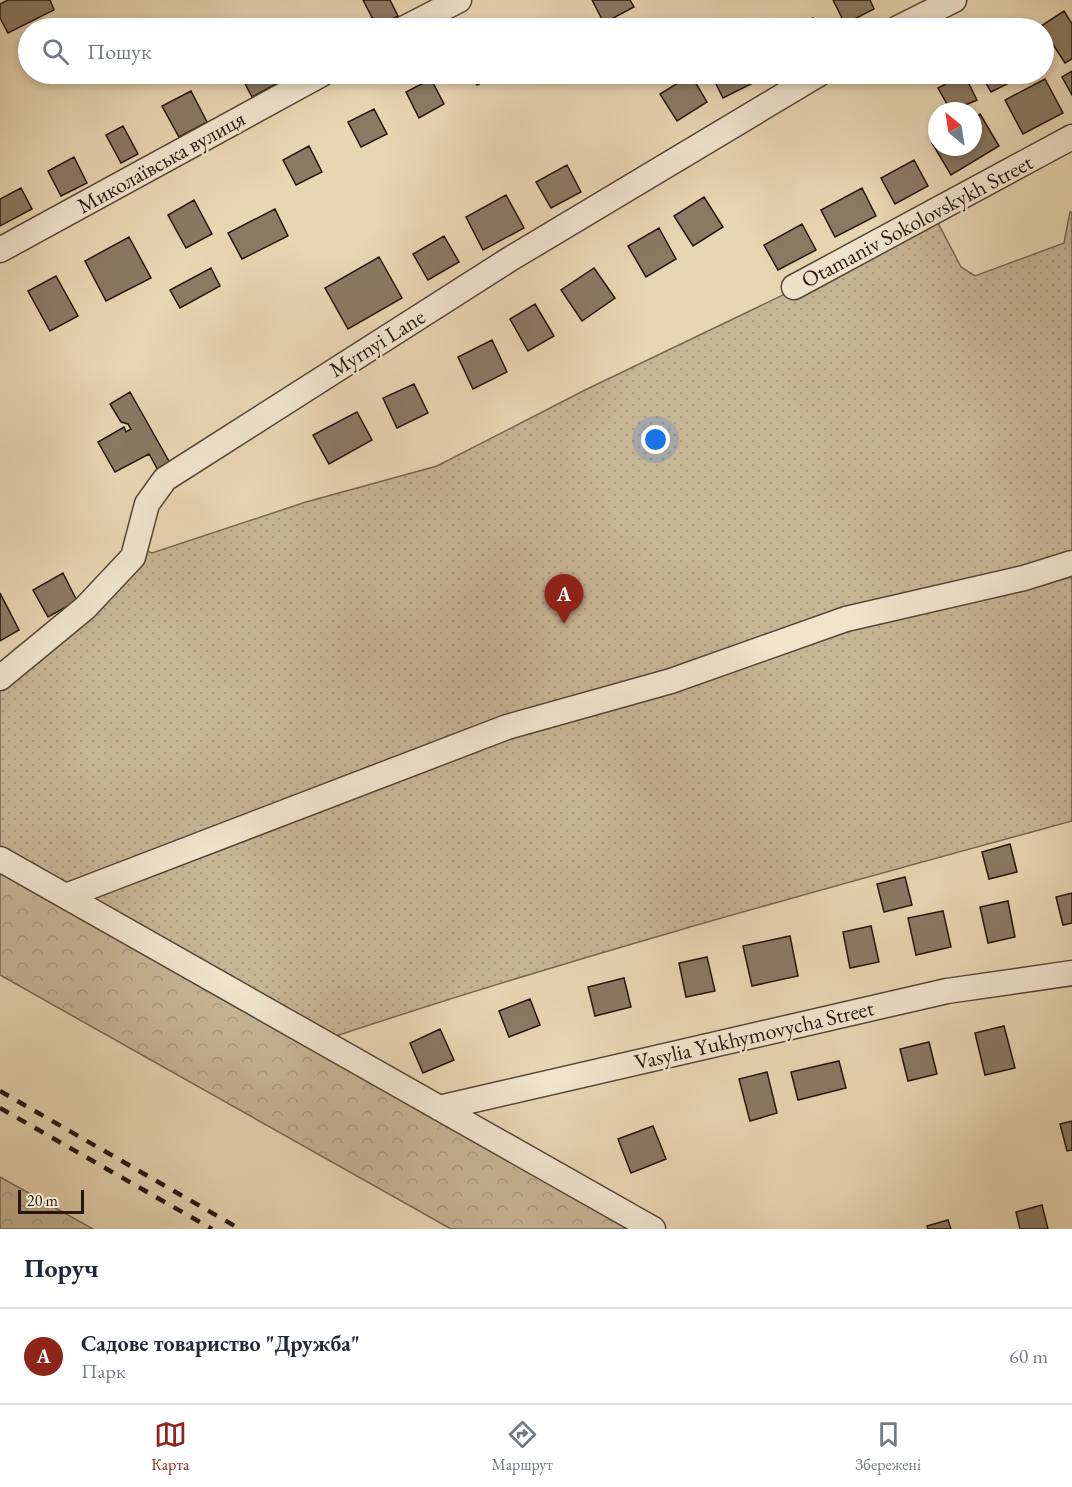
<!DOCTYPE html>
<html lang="uk">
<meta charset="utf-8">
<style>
body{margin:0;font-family:"EB Garamond",serif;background:#f6f6f7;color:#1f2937}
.compass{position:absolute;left:928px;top:102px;width:54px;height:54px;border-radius:50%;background:#fff;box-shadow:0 3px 9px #0003;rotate:330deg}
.scale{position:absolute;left:18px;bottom:15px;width:66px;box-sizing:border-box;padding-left:6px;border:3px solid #261610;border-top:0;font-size:16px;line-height:21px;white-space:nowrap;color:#261610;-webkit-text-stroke:4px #f0e4cd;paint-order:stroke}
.you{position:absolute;left:656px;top:440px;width:21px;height:21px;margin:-15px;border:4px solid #fff;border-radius:50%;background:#1a73e8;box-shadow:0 0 0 9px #1a73e833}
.badge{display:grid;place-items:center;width:39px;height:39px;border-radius:50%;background:#8f2418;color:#fff;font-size:20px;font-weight:700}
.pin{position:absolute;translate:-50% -50px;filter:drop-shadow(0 2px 3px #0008)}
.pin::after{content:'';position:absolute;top:32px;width:21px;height:18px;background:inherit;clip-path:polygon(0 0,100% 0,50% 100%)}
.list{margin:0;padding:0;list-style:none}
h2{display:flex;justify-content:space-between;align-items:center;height:78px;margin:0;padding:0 24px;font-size:26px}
h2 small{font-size:20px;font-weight:400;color:#747a83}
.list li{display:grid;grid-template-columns:39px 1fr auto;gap:18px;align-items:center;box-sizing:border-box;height:96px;padding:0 24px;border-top:2px solid #e0e1e3}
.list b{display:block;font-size:22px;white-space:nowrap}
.list p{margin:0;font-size:20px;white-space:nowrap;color:#747a83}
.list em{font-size:20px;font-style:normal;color:#747a83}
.icon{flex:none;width:33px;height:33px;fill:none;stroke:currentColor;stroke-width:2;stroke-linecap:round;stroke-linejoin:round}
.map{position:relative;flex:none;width:1072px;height:1229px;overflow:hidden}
.search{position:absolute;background:#fff;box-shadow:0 3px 9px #0003;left:18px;right:18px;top:18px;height:66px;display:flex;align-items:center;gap:15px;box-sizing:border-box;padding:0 21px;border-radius:33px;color:#747a83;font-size:22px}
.sheet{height:174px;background:#fff}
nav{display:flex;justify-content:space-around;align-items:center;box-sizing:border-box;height:84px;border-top:2px solid #e0e1e3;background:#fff;font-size:16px;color:#747a83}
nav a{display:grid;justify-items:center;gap:3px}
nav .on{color:#8f2418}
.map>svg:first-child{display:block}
.grass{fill:url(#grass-dots);stroke:#766653;stroke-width:1.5}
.forest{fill:url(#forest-crowns);stroke:#766653;stroke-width:1.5}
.building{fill:#8b7964;stroke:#261610;stroke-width:1.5}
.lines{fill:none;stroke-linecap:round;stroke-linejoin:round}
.street-casing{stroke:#564638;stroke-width:27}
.street{stroke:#f0e4cd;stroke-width:24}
.rail{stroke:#261610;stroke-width:4.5;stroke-dasharray:10 10;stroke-linecap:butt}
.labels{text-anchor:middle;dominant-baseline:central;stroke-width:5;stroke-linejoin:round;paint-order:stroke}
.street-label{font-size:22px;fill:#261610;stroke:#f0e4cd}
</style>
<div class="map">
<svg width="1072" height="1229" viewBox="0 0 1072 1229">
<defs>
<pattern id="grass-dots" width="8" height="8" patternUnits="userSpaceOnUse" patternTransform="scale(1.5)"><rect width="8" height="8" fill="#c7b596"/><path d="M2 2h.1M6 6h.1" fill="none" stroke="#ab9b80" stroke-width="1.8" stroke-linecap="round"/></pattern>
<pattern id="forest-crowns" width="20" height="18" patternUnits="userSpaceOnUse" patternTransform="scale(1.5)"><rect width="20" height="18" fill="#c7b596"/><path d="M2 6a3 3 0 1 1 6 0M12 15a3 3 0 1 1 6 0" fill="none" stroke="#ab9b80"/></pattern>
</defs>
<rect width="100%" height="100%" fill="#e8d5b2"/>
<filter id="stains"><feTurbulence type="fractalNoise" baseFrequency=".00333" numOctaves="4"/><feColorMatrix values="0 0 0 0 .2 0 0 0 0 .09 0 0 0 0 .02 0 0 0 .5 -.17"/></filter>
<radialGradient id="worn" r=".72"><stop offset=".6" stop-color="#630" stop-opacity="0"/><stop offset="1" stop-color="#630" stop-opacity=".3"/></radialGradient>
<!-- grass -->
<path class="grass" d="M1070,212h2v609c-256,70 -511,139 -763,224l-309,-179v-202l142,-115 10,4 154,-51 131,-36 148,-76 352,-169 24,46 14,9 89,-33z"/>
<!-- forest -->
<path class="forest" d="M0,866l631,363h-180l-451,-254z
M0,1177l93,52h-93z"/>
<!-- building -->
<path class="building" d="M8,0h42l4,10 -46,23 -8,-15v-14z
M363,0h27l8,16 -21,11z
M592,0h38l4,7 -30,16z
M833,0h37l4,9 -29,15z
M1064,11l8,13v35l-7,4 -24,-37z
M813,18l5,10h-26z
M1072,71v24l-10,-18z
M240,74h33l5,9 -26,14z
M471,74h29l-23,11z
M711,74h42l4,7 -34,17z
M964,74l13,26 -26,11 -13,-23z
M981,74h46l-36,18z
M691,75l16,27 -30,19 -17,-27z
M431,79l13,25 -25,14 -13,-26z
M1045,79l18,34 -40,21 -18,-34z
M191,91l16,31 -28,15 -17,-31z
M374,109l13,25 -26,13 -13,-25z
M980,114l19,32 -48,29 -19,-32 5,-3v7h36v-28z
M123,126l15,28 -17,9 -15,-28z
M309,146l13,26 -26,13 -13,-25z
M74,157l13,26 -26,13 -13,-25z
M914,160l14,26 -33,18 -14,-26z
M567,165l14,27 -30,16 -15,-26z
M21,188l11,21 -32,17v-27z
M862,188l14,28 -41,21 -14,-27z
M506,195l18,33 -41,22 -17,-33z
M704,197l19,30 -30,19 -19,-30z
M194,200l18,34 -26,14 -18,-33z
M275,209l13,27 -46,23 -14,-26z
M802,224l14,26 -38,20 -14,-25z
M659,228l17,31 -30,18 -18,-31z
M444,236l15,26 -31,18 -15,-26z
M129,237l22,41 -45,23 -21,-40z
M379,257l23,41 -54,31 -23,-41z
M211,268l9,18 -40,22 -10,-18z
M594,268l21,30 -33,23 -21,-31z
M56,276l22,40 -28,15 -22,-40z
M535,304l19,32 -26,15 -18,-32z
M492,340l15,32 -34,17 -15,-32z
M414,384l14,29 -31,15 -14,-30z
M130,392l40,71 -12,7 -9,-16 -34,18 -17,-30 26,-15 2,5 5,-3 -3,-5 -7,-2 -11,-18z
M357,412l15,28 -43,24 -16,-29z
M63,573l14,28 -29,16 -15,-27z
M0,593l19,37 -19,11z
M1010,844l7,28 -28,7 -7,-27z
M905,877l7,28 -28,7 -7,-28z
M1072,893v30l-9,2 -7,-28z
M1008,901l7,36 -27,6 -8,-36z
M943,911l8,36 -35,8 -8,-37z
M871,926l8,36 -29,6 -7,-36z
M790,936l8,40 -46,10 -9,-40z
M707,957l8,34 -29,6 -7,-34z
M624,978l7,29 -36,9 -7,-29z
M530,999l10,26 -31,12 -10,-26z
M1004,1026l11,42 -30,7 -10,-42z
M440,1029l14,31 -31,13 -13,-30z
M929,1042l8,32 -29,7 -8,-32z
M839,1061l7,27 -48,12 -7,-28z
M767,1072l10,41 -27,8 -11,-42z
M1072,1121v29l-5,1 -7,-27z
M653,1126l13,33 -35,14 -13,-34z
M1042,1205l6,24h-28l-4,-17z
M948,1220l3,9h-23l-1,-3z"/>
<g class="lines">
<defs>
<path id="street" d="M405,28l54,-28
M898,28l56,-28
M0,250l322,-176
M794,287l278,-150
M0,678l85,-70 48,-51 14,-53 18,-25 345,-220 309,-185
M0,859l653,370
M66,896l441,-169 164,-46 175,-62 178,-41 48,-15
M439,1108l508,-117 125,-18"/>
</defs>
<!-- street casing -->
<use href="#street" class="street-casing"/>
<!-- street -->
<use href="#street" class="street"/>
<!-- rail -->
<path class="rail" d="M0,1091l240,138
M0,1108l212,121"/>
</g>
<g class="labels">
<!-- street labels -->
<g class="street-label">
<text transform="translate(161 162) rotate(-29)">Миколаївська вулиця</text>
<text transform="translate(917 221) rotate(-28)">Otamaniv Sokolovskykh Street</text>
<text transform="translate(377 343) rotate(-32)">Myrnyi Lane</text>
<text transform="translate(754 1035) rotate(-13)">Vasylia Yukhymovycha Street</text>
</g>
</g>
<rect width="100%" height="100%" filter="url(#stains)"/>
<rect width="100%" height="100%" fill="url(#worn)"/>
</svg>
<svg class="compass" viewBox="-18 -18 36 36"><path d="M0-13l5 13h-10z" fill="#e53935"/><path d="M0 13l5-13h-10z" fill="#747a83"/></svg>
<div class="scale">20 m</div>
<div class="you"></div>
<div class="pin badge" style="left:564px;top:624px">A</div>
<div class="search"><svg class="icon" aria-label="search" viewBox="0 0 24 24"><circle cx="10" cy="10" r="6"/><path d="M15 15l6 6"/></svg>Пошук</div>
</div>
<section class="sheet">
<h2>Поруч<small></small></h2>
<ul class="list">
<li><span class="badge">A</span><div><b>Садове товариство &quot;Дружба&quot;</b><p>Парк</p></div><em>60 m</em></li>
</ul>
</section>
<nav>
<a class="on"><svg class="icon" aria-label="map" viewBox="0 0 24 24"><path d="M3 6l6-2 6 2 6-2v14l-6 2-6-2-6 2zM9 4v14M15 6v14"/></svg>Карта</a>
<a><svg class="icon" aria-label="directions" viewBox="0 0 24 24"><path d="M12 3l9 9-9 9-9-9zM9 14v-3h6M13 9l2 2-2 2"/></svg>Маршрут</a>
<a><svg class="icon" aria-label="saved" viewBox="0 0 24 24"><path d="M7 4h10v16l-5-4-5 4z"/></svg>Збережені</a>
</nav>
